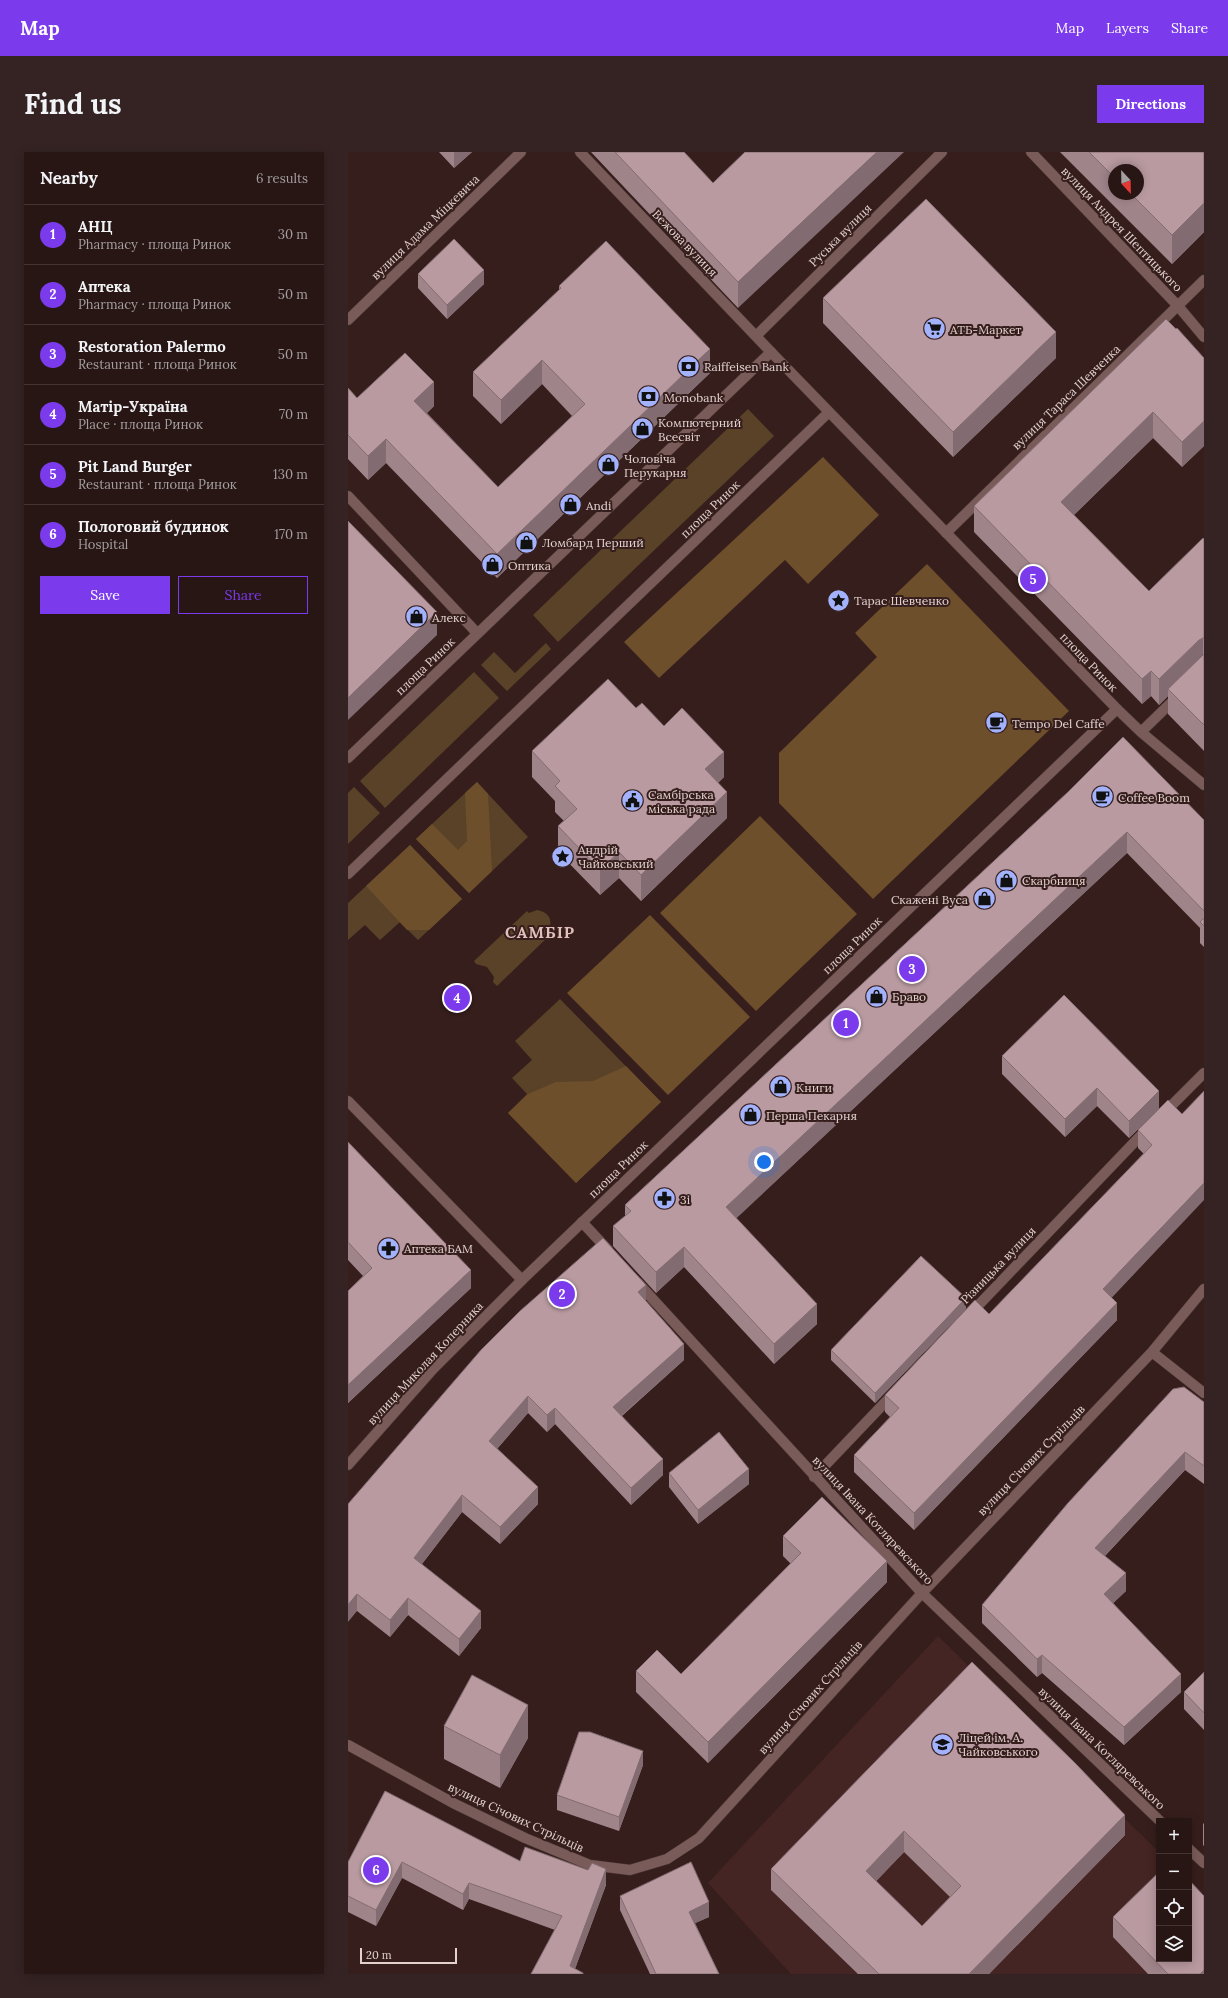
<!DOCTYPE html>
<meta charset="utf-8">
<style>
body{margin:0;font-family:Lora,serif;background:#342322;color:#f1f3f6}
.controls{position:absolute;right:12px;bottom:12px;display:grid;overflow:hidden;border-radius:0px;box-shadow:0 2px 10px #0003}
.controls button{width:36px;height:36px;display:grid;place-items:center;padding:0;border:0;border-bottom:1px solid #443534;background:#281615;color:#f1f3f6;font:20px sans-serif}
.compass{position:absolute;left:760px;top:12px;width:36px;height:36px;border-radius:50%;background:#281615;box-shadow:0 2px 10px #0003;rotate:158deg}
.scale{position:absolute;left:12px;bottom:10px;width:97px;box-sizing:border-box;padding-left:4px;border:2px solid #e2d1cf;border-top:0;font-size:11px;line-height:14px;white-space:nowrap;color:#e2d1cf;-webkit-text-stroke:3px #361e1c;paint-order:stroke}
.you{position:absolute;left:416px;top:1010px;width:14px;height:14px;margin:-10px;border:3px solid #fff;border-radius:50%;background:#1a73e8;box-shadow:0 0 0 6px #1a73e833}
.badge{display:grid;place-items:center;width:26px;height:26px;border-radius:50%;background:#7c3aed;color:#fff;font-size:13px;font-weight:700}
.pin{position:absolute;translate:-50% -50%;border:2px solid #fff;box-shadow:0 1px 4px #0006}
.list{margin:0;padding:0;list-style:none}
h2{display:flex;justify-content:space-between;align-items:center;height:52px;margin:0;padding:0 16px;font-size:17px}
h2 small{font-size:13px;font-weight:400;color:#a59fa0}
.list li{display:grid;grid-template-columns:26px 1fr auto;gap:12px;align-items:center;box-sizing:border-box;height:60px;padding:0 16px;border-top:1px solid #443534}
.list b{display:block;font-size:15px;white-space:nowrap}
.list p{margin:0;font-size:13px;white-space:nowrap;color:#a59fa0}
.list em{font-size:13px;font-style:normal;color:#a59fa0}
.actions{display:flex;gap:8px;padding:12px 16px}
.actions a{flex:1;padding:9px 0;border:1px solid #7c3aed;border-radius:0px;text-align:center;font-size:14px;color:#7c3aed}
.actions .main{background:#7c3aed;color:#fff}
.icon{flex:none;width:22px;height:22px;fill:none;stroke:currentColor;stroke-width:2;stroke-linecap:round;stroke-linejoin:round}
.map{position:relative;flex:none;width:856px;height:1822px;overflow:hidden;border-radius:0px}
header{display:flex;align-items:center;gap:24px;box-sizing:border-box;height:56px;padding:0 20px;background:#7c3aed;color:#fff}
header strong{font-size:19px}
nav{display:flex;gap:22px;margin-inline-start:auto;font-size:14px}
.intro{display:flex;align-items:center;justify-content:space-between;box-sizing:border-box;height:96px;padding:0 24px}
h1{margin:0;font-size:28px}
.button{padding:10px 18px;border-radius:0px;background:#7c3aed;color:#fff;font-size:14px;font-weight:700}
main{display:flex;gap:24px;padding:0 24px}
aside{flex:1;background:#281615;border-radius:0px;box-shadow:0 2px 10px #0003}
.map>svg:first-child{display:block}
.built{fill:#442523}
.green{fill:#594227}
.forest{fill:#6d4f2b}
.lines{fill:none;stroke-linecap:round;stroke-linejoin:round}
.pedestrian-casing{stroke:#503c3a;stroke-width:11}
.minor-casing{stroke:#503c3a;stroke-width:11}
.pedestrian{stroke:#795c59;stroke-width:10}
.minor{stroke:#795c59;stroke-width:10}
.wall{fill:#9f848a;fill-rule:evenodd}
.shaded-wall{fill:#826c71}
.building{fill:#b99aa1;stroke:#826c71;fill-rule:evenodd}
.labels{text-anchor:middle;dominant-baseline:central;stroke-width:4;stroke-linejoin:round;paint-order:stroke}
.street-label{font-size:12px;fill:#e2d1cf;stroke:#361e1c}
.poi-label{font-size:12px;fill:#e2d1cf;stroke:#361e1c;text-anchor:start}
.district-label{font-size:16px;font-weight:bold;letter-spacing:1px;fill:#e0bfbc;stroke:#361e1c}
</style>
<header>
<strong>Map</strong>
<nav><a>Map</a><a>Layers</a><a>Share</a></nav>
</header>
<div class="intro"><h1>Find us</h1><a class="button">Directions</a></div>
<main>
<aside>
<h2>Nearby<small>6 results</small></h2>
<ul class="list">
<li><span class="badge">1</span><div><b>АНЦ</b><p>Pharmacy · площа Ринок</p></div><em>30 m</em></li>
<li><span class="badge">2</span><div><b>Аптека</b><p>Pharmacy · площа Ринок</p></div><em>50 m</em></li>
<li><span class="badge">3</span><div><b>Restoration Palermo</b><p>Restaurant · площа Ринок</p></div><em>50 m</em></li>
<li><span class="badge">4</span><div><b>Матір-Україна</b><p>Place · площа Ринок</p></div><em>70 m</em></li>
<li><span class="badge">5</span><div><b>Pit Land Burger</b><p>Restaurant · площа Ринок</p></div><em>130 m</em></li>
<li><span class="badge">6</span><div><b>Пологовий будинок</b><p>Hospital</p></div><em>170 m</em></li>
</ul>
<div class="actions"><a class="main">Save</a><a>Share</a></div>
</aside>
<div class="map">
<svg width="856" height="1822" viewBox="0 0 856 1822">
<rect width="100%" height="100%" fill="#361e1c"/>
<!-- built -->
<path class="built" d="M590,1484l221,216v107h30l15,15h-413l-83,-91z"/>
<!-- green -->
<path class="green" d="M400,257l26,27 -216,206 -25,-27z
M198,491l5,6 -44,42 -26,-26 13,-13 21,21z
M126,520l25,26 -114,110 -25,-27z
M129,630l51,55 -59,56 -53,-54z
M6,635l26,26 -32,31v-51z
M62,693l52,54 -44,41 -18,-18 -20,18 -15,-15 -17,15v-37z
M189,758c13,2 17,12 10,22l3,3 -53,51 -4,-4 1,-5 -7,-10 -11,-3 -2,-3 53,-50 2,2z
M212,847l101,103 -85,81 -68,-70 19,-19 -15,-16 20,-18 -17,-19z"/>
<!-- forest -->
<path class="forest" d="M475,305l56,58 -71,69 -23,-24 -126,118 -35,-36z
M579,412l142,147 -196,188 -94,-96v-50l98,-96 -22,-24z
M129,630l11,12 4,77 -23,22 -53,-54 16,-15 26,26 9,-9 -2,-48z
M412,664l97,98 -101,97 -96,-98z
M62,693l52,54 -33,31h-22l-41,-44z
M302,763l100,102 -82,78 -101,-102z
M278,914l35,36 -85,81 -68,-70 20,-19 28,-12 37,-1z"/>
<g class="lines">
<defs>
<path id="pedestrian" d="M0,606l423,-406 346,357 -595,571 -174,-179
M0,722l481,-462"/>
<path id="minor" d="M232,0l191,200
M683,0l147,154 26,31
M0,168l173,-168
M408,184l186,-184
M0,344l129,137
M598,381l258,-253
M769,557l24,23 63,53
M793,580l37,-36
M815,962l41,-41
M234,1070l26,28
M290,1131l284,310 238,228
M622,1162l177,-185
M804,1200l52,41
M0,1313l85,-96 89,-89
M466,1325l80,-84
M0,1593l107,59 70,34 65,27 40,5 37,-11 32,-21 223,-245 230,-241 52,-63
M841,1697l15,14"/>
</defs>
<!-- pedestrian casing -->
<use href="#pedestrian" class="pedestrian-casing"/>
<!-- minor casing -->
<use href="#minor" class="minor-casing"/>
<!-- pedestrian -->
<use href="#pedestrian" class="pedestrian"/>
<!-- minor -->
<use href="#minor" class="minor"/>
</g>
<!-- wall -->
<path class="wall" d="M91,0h33l-18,16z
M243,0h93l29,31 32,-31 -7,156z
M712,0h144v80l-32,32zM766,18l24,24h-24z
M70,122l66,10 -37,35 -29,-31z
M211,134l151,87 -213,205 -111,-115 -18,17 -20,-21v-71l9,10 77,8 -7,7 71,74 74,-71 -30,-32 -41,40 -28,-28v-24l86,-82z
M475,146l233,60 -103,99 -130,-134z
M856,206v88l-22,21 -29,-29 -79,77 75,76 55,-52v212l-36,-37v-18l-9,9 -8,-9 -9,8 -168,-172v-26z
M288,556l28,18 60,51 -6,6 9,35 -86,83 -22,-23 -19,17 -42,-43v-26l6,-5 -9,-9v-11l-23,-24v-26z
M720,640l136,28v127l-4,-4v-15l-73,-75 -391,365 81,106 -43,40 -90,-97 -28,26 -43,-47v-20l12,-10v-11z
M654,904l157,53 -30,29 -32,-32 -32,31 -63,-63z
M820,948l-57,198 6,22 -203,210 -60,-58v-17l36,-38 -5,-5v-17l104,-81 155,-160 -6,-6v-18z
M0,990l123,146 -123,115v-112l15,-15 -15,-16z
M298,1149l38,59 -62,56 41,59 -32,30 -76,-81 -8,8 -19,-19 -31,36 41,55 -38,40 -38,-32 -40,52 59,64 -22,28 -51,-41 -18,22 -33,-26 -9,-107z
M618,1157l-91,94 -44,-43v-10z
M856,1250v82l-19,-14 -80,86 21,35 -13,12 68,89 -57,53 -82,-72 -5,4 -55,-54v-18z
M321,1321l80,11 -51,40 -29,-37z
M435,1384l104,46 -179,181 -72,-71v-21l45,3 110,-110 -8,-8z
M624,1510l153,173 -136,139h-131l-87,-84v-21zM556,1700l46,45 -28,29 -46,-45z
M856,1520v58l-20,-21v-17z
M96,1574l84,12 -28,50 -56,-29z
M295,1613l-24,66 -62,-21v-15z
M856,1671v23l-1,-1v-21z
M172,1709l86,24 -31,84 8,5h-52l24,-44 -86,-31 -6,11 -61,-32 -26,48 -28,-14v-50z
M272,1744l89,21 -14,6 24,51h-69l-30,-64z
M765,1765l91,57h-56l-35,-37z"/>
<!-- shaded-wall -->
<path class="shaded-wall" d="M106,0h18l-18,16z
M529,0h27l-166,156v-26z
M856,51v29l-32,32v-29z
M136,118v14l-37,35v-14z
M708,180v26l-103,99v-25z
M362,197v24l-213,205v-24z
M194,208v24l-41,40v-24z
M86,230v24l-20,19v-24z
M805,260v26l-92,89v-25z
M856,269v25l-22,21v-25z
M38,287v24l-18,17v-24z
M89,460v23l-89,85v-22z
M855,486v26l-35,25v7l-9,9v-26l40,-39z
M803,519v25l-9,8v-25z
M376,600v25l-19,18v-26z
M379,640v26l-86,83v-26z
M779,680v21l-401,375v-21z
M271,700v26l-19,17v-25z
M749,936v18l-32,31v-18z
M811,939v18l-30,29v-17z
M856,1031v17l-101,107v-18z
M336,1095v20l-28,26v-21z
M123,1118v18l-123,115v-18z
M298,1133v17l-8,-10z
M618,1146v11l-91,94v-10z
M769,1151v17l-203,210v-17z
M469,1152v20l-43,40v-20z
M336,1192v16l-71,63v-16z
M180,1244v17l-39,45v-17z
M207,1256v16l-8,8v-17z
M837,1300v18l-90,96v-18z
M315,1307v16l-32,30v-17z
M401,1317v15l-51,40v-14z
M190,1335v17l-38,40v-17z
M114,1343v17l-48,62v-16z
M539,1409v21l-179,181v-21z
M778,1421v18l-22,21v-18z
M9,1442v17l-9,11v-17z
M60,1446v17l-18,22v-17z
M133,1459v17l-22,28v-17z
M694,1503v18l-5,4v-18z
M833,1522v18l-57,53v-18z
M180,1553v33l-28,50v-33z
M295,1599v14l-24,66v-14z
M777,1663v20l-136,139h-20z
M556,1679v21l-38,40v-21z
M54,1710v16l-26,48v-16z
M258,1717v16l-33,89 -3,-8z
M121,1731v16l-6,11v-16z
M361,1750v15l-20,9v-14z
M856,1818v4h-4z"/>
<!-- building -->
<path class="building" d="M267,0h69l29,31 32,-31h132l-139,130z
M741,0h115v51l-32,32 -41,-41h7v-24h-24v7z
M578,47l130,133 -103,100 -130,-134z
M106,87l30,31 -37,35 -29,-31z
M258,89l104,108 -213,205 -111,-115 -18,17 -20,-21v-47l9,10 48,-45 29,29 -20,19 84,86 87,-83 -43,-44 -41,40 -28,-28 88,-84 -2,-2z
M818,167l10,10 1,-1 27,30v63l-22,21 -29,-30 -92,90 88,89 54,-53 1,1v99h-1l-4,2 -40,39 -8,-8 -9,8 -168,-173z
M0,369l89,91 -89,86z
M856,502v71l-36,-36z
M260,527l28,29 6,-5 22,23 18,-18 42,44 -19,17 22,23 -86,83 -22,-23 -19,18 -42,-44 19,-17 -22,-23 5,-5 -28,-30z
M775,585l81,83v91l-77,-79 -401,375 91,97 -43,40 -90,-97 -28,25 -43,-46 18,-15 -6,-6 443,-413z
M856,766v8l-4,-4z
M716,843l95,96 -30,30 -32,-33 -32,31 -63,-63z
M856,939v92l-101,106 14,14 -203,210 -60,-58 45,-47 -14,-13 90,-95 14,14 163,-169 -14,-15 30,-30 14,14z
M0,990l123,128 -123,115v-94l24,-23 -24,-26z
M255,1086l43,47 -8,7 46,52 -71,63 50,52 -32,29 -76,-80 -8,7 -19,-19 -39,45 49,46 -38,40 -38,-32 -48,63 67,53 -22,28 -51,-41 -18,22 -33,-26 -9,11v-101l133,-154 39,-39z
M573,1104l45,42 -91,95 -44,-43z
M836,1235l20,15v64l-19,-14 -90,96 31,25 -22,21 77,80 -57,53 -82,-72 -5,4 -55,-54 86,-102 105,-114z
M371,1280l30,37 -51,41 -29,-37z
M474,1345l65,64 -179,181 -72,-71 21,-21 24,24 120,-121 -18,-17z
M624,1510l103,101 50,52 -156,159h-90l-108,-105zM556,1679l57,55 -39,40 -56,-55z
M856,1520v41l-20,-21z
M124,1523l56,30 -28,50 -56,-29z
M231,1580h11l53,19 -24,66 -62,-22z
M37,1639l135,70 5,-14 63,23 4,-7 14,6 -36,97 13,7v1h-52l31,-58 -93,-33 -6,11 -61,-32 -26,48 -28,-14v-34z
M343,1710l18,40 -20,10 30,62h-63l-36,-78z
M811,1720v87h30v-79l15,16v74l-4,4h-32l-55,-57z"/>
<!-- icons -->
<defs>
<symbol id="supermarket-disc" viewBox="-11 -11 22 22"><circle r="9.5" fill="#a3b2fd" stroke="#361e1c"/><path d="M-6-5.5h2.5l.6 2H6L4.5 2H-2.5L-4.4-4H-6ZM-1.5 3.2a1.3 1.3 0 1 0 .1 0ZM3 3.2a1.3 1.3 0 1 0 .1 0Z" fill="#111"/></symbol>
<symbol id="bank-disc" viewBox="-11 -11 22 22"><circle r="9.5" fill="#a3b2fd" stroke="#361e1c"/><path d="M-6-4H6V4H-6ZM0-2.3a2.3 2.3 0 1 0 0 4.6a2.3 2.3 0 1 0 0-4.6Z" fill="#111"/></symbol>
<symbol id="shop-disc" viewBox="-11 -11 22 22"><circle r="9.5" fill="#a3b2fd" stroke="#361e1c"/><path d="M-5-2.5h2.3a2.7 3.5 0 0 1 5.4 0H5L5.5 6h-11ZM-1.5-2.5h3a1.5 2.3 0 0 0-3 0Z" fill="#111"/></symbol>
<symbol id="sight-disc" viewBox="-11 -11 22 22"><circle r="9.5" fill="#a3b2fd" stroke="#361e1c"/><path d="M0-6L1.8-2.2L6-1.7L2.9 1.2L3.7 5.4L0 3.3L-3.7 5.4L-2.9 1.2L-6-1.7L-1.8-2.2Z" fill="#111"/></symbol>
<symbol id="cafe-disc" viewBox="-11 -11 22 22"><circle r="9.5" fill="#a3b2fd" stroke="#361e1c"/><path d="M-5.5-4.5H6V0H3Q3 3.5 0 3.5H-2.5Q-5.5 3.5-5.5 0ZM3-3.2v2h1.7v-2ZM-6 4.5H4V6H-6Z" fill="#111"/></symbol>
<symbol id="civic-disc" viewBox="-11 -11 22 22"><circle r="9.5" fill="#a3b2fd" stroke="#361e1c"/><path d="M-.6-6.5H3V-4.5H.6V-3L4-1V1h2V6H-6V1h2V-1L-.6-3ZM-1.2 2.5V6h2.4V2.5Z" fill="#111"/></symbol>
<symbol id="pharmacy-disc" viewBox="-11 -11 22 22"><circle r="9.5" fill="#a3b2fd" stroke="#361e1c"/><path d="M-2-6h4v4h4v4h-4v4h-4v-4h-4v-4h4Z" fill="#111"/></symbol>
<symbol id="school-disc" viewBox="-11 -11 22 22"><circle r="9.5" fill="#a3b2fd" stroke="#361e1c"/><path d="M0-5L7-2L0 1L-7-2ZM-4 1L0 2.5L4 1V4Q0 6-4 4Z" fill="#111"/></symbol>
</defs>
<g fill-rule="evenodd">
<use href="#supermarket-disc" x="574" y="164" width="25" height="25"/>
<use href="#bank-disc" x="328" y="202" width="25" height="25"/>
<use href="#bank-disc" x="288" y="232" width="25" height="25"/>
<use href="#shop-disc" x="282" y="264" width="25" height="25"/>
<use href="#shop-disc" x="248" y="300" width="25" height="25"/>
<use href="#shop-disc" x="210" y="340" width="25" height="25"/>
<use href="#shop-disc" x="166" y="378" width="25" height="25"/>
<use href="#shop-disc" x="132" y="400" width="25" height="25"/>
<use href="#sight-disc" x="478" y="436" width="25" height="25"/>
<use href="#shop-disc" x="56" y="452" width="25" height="25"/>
<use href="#cafe-disc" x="636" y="558" width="25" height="25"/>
<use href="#cafe-disc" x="742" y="632" width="25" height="25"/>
<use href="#civic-disc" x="272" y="636" width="25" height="25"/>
<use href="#sight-disc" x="202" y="692" width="25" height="25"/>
<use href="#shop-disc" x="646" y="716" width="25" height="25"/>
<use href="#shop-disc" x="624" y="734" width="25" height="25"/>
<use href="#shop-disc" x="516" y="832" width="25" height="25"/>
<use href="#shop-disc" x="420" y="922" width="25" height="25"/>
<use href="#shop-disc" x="390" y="950" width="25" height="25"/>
<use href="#pharmacy-disc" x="304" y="1034" width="25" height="25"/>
<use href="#pharmacy-disc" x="28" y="1084" width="25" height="25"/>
<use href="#school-disc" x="582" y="1580" width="25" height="25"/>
</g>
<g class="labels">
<!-- street labels -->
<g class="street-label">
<text transform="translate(77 75) rotate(-44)">вулиця Адама Міцкевича</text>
<text transform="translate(774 77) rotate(46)">вулиця Андрея Шептицького</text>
<text transform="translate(492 83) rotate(-45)">Руська вулиця</text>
<text transform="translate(337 91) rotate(46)">Вежова вулиця</text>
<text transform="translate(718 245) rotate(-44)">вулиця Тараса Шевченка</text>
<text transform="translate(362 357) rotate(-44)">площа Ринок</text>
<text transform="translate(741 510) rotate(46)">площа Ринок</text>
<text transform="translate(77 514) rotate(-44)">площа Ринок</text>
<text transform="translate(504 793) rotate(-44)">площа Ринок</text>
<text transform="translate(270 1017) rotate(-44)">площа Ринок</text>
<text transform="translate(650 1113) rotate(-46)">Різницька вулиця</text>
<text transform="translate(77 1211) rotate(-47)">вулиця Миколая Коперника</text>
<text transform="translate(683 1308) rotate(-46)">вулиця Січових Стрільців</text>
<text transform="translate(525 1368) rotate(47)">вулиця Івана Котляревського</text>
<text transform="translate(462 1545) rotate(-48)">вулиця Січових Стрільців</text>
<text transform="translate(754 1596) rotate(44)">вулиця Івана Котляревського</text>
<text transform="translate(168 1665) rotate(25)">вулиця Січових Стрільців</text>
</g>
<!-- poi labels -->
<g class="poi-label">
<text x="602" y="177">АТБ-Маркет</text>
<text x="356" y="214">Raiffeisen Bank</text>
<text x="316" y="245">Monobank</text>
<text x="310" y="270">Компютерний<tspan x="310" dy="14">Всесвіт</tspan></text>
<text x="276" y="306">Чоловіча<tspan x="276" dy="14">Перукарня</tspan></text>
<text x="238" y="353">Andi</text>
<text x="194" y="390">Ломбард Перший</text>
<text x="160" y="413">Оптика</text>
<text x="506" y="448">Тарас Шевченко</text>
<text x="84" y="465">Алекс</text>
<text x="664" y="571">Tempo Del Caffe</text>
<text x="300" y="642">Самбірська<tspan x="300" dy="14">міська рада</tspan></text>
<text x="770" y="645">Coffee Boom</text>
<text x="230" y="697">Андрій<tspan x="230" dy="14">Чайковський</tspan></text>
<text x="674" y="728">Скарбниця</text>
<text x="620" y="747" text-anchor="end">Скажені Вуса</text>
<text x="544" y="844">Браво</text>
<text x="448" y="935">Книги</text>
<text x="418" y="963">Перша Пекарня</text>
<text x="332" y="1047">3і</text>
<text x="56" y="1096">Аптека БАМ</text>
<text x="610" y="1585">Ліцей ім. А.<tspan x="610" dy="14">Чайковського</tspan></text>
</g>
<!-- district labels -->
<g class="district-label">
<text x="192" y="780">САМБІР</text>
</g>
</g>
</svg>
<div class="controls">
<button>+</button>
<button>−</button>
<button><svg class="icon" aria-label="locate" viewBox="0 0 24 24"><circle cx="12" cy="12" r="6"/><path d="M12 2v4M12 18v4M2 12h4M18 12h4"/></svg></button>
<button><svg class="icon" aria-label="layers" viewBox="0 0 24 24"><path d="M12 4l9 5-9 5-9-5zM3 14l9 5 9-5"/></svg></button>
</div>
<svg class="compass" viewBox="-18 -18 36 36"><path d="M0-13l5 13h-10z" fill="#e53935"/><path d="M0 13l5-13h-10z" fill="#a59fa0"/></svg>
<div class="scale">20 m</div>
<div class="you"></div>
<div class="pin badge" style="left:498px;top:871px">1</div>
<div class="pin badge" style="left:214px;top:1142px">2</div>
<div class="pin badge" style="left:564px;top:817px">3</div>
<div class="pin badge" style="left:109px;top:846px">4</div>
<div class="pin badge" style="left:685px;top:427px">5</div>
<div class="pin badge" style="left:28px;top:1718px">6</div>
</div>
</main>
